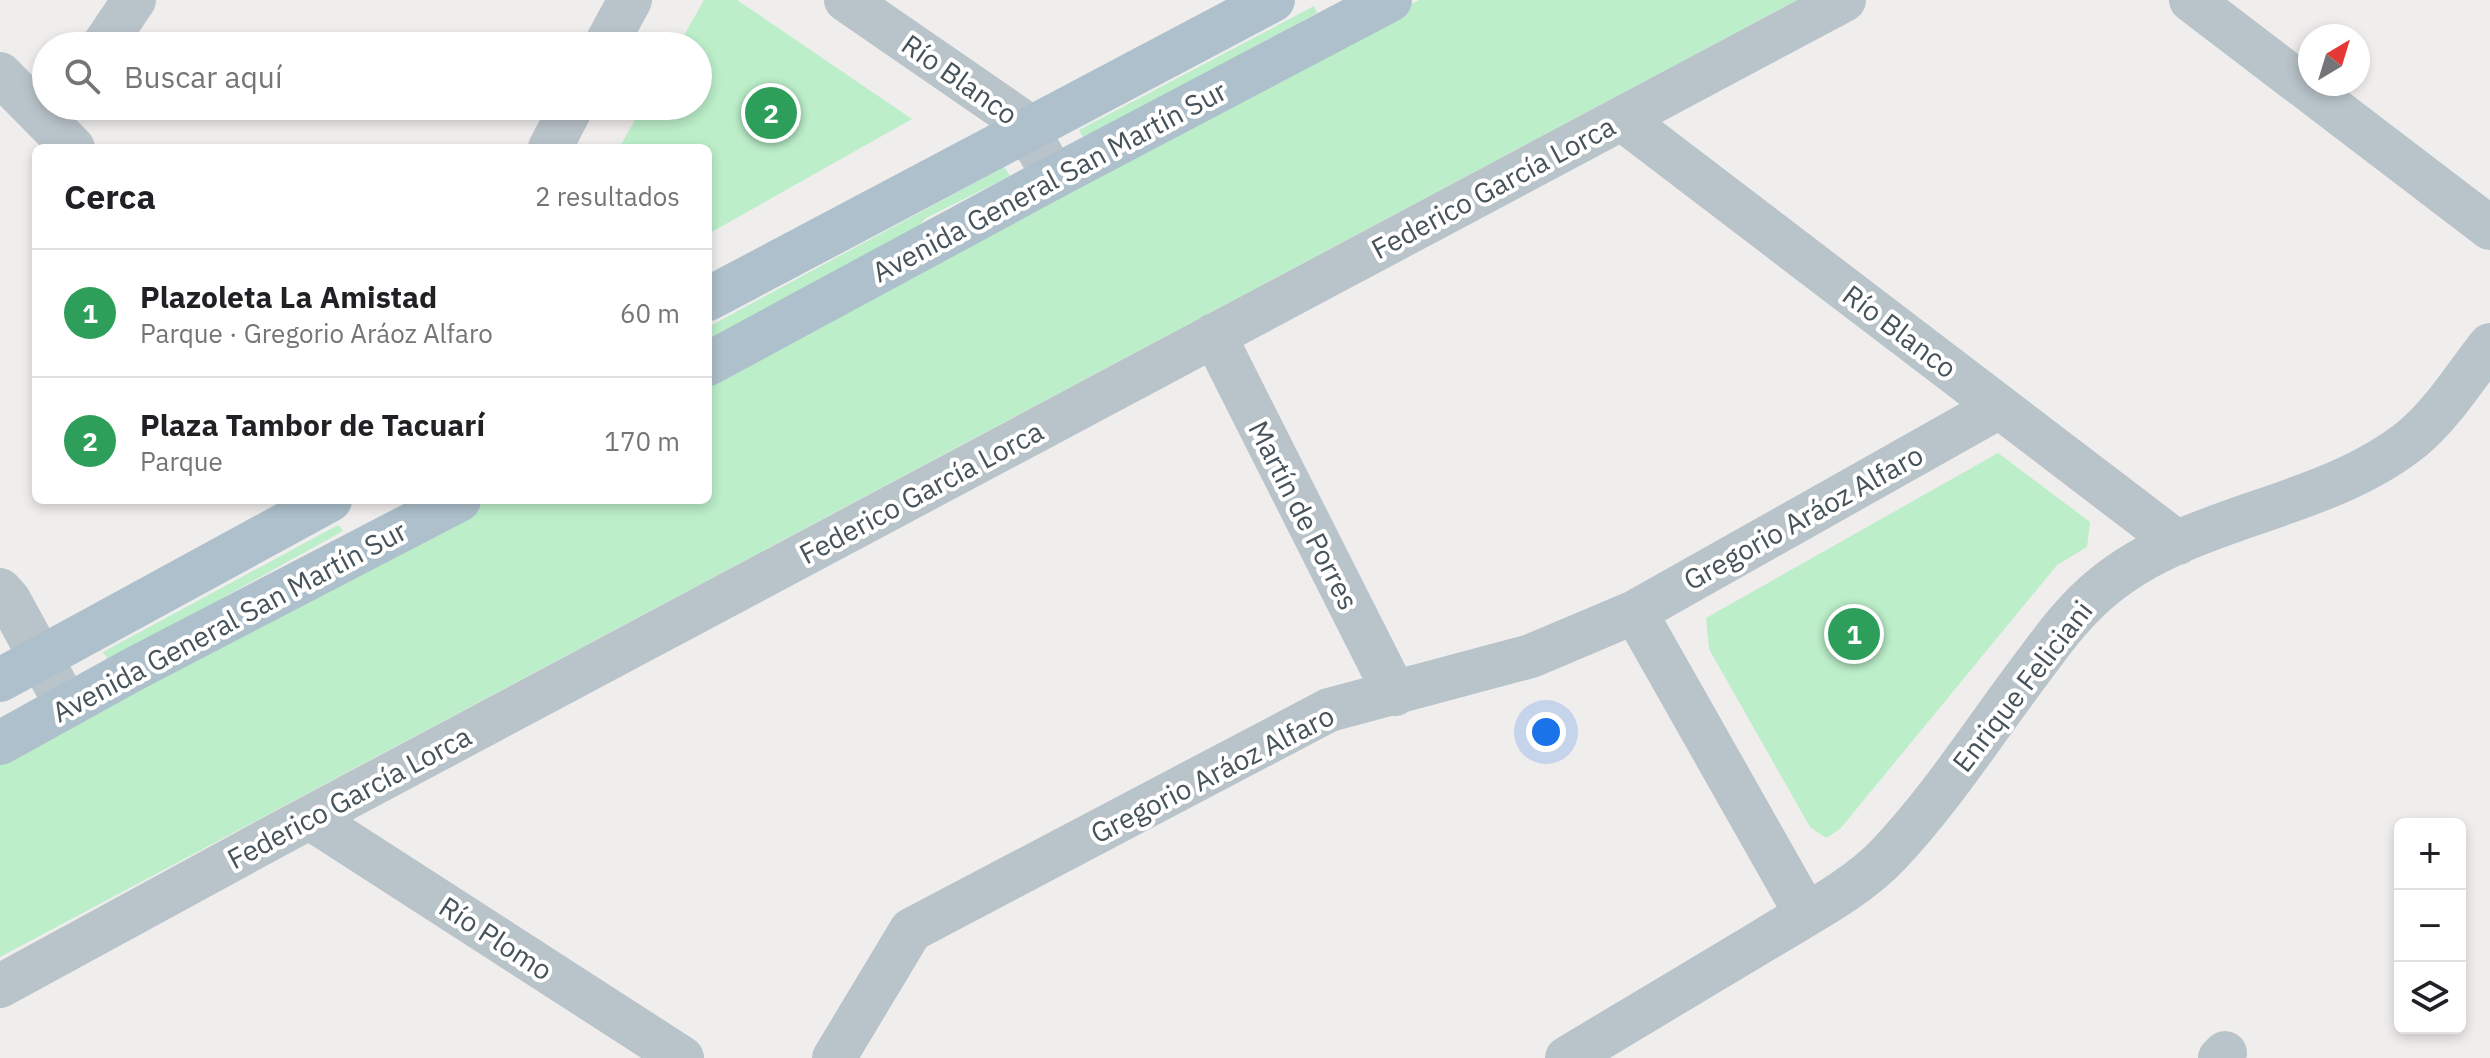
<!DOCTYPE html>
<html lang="es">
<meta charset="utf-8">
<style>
body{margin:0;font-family:"IBM Plex Sans",sans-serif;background:#f6f6f6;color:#202124}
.controls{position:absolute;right:24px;bottom:24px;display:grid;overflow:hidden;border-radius:12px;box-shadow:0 4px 12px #0003}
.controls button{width:72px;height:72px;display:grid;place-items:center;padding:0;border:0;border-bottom:2px solid #e0e0e0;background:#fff;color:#202124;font:40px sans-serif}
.compass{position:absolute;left:2298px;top:24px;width:72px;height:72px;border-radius:50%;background:#fff;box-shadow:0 4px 12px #0003;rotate:38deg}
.you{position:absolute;left:1546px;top:732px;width:28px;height:28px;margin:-20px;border:6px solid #fff;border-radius:50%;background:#1a73e8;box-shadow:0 0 0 12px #1a73e833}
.badge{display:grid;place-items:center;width:52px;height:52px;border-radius:50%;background:#1a86dd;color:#fff;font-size:26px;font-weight:700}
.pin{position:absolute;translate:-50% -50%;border:4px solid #fff;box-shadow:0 2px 8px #0006}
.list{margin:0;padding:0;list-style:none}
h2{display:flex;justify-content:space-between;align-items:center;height:104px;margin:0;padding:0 32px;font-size:34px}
h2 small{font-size:26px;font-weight:400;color:#757577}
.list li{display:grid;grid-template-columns:52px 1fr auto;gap:24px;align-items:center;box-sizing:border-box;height:128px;padding:0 32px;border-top:2px solid #e0e0e0}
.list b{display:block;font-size:30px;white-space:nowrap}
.list p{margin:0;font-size:26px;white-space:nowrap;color:#757577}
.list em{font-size:26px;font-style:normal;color:#757577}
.icon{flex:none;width:44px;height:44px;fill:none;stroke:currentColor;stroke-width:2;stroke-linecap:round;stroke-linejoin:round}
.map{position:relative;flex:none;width:2490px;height:1058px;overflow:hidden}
.search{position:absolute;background:#fff;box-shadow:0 4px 12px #0003;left:32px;top:32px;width:680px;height:88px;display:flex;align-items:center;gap:20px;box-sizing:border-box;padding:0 28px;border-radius:44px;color:#757577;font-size:30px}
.panel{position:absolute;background:#fff;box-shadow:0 4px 12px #0003;left:32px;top:144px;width:680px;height:360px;border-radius:12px}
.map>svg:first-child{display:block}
.green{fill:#bbeec9}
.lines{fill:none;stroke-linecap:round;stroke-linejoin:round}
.minor{stroke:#b9c4ca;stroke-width:44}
.major{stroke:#adc0cc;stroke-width:44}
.labels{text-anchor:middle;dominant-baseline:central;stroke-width:8;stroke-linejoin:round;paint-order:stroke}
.street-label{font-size:28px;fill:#46535a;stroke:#fff}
</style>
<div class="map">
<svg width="2490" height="1058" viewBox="0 0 2490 1058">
<rect width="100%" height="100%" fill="#f0eded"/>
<!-- green -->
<path class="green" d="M704,0h33l175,119 -204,115v-86h-89l24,-42h55v-60h-20z
M1419,0h378l-1797,957v-192l489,-265h219v-119l338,-184z
M1314,6l3,7 -233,126 -5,-9z
M1004,167l6,9 -84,42 -10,11 -208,111v-13z
M1998,453l92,69 -3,25 -30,18 -217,264 -14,9 -16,-11 -101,-178 -3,-31z
M338,525l5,6 -234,130 -6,-9z"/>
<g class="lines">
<!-- minor -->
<path class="minor" d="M846,0l177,122 31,55
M2191,0l299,228
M103,46l31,-46
M605,46l25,-46
M0,74l73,74
M1622,119l556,424
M550,148l22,-42
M1214,335l181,359
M0,590l9,10 58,106
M1635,612l171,302
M310,818l372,240
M0,986l277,-151 1567,-835
M834,1058l77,-128 418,-220 202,-54 104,-44 364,-205
M1567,1058c66,-39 131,-79 197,-118 42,-26 91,-50 125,-86 52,-55 94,-121 140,-182 23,-31 45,-62 75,-86 87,-72 221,-76 309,-148 30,-25 53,-63 77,-93
M2220,1058l5,-5"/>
<!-- major -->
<path class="major" d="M708,299l565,-299
M708,364l346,-187 336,-177
M0,680l330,-180
M0,743l132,-73 327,-170"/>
</g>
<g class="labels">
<!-- street labels -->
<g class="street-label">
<text transform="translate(960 79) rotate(35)">Río Blanco</text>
<text transform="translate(1049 181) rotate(-28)">Avenida General San Martín Sur</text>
<text transform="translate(1493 187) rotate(-28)">Federico García Lorca</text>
<text transform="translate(1900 331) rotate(37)">Río Blanco</text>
<text transform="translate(921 492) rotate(-28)">Federico García Lorca</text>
<text transform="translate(1304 515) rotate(63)">Martín de Porres</text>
<text transform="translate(1803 517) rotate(-29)">Gregorio Aráoz Alfaro</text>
<text transform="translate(229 621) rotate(-28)">Avenida General San Martín Sur</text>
<text transform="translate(2022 686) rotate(-52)">Enrique Feliciani</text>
<text transform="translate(1212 774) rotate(-27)">Gregorio Aráoz Alfaro</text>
<text transform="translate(349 797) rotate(-28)">Federico García Lorca</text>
<text transform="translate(496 938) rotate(33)">Río Plomo</text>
</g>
</g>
</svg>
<div class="controls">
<button>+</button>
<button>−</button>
<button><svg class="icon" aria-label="layers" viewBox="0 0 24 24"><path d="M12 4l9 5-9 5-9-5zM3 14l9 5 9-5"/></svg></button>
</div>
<svg class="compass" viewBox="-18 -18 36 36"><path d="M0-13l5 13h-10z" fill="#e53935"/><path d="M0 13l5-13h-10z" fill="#757577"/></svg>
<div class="you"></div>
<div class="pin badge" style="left:1854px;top:634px;background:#2e9e5b">1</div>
<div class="pin badge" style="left:771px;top:113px;background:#2e9e5b">2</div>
<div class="search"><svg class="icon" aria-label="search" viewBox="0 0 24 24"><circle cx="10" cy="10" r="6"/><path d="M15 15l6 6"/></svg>Buscar aquí</div>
<section class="panel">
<h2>Cerca<small>2 resultados</small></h2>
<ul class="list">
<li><span class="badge" style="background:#2e9e5b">1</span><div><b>Plazoleta La Amistad</b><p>Parque · Gregorio Aráoz Alfaro</p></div><em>60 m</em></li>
<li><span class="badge" style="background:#2e9e5b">2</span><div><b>Plaza Tambor de Tacuarí</b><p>Parque</p></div><em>170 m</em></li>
</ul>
</section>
</div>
